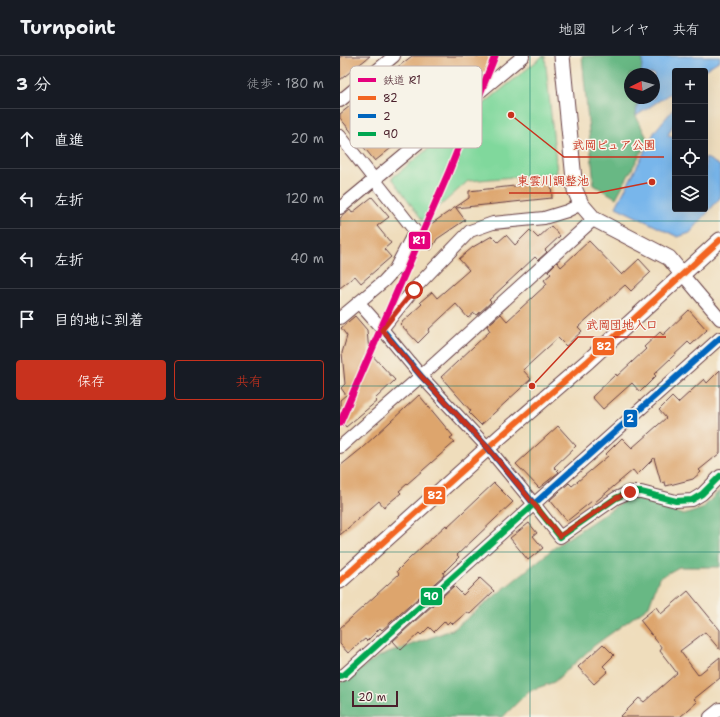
<!DOCTYPE html>
<html lang="ja">
<meta charset="utf-8">
<style>
body{margin:0;font-family:"Shantell Sans","Klee One",sans-serif;background:#20242c;color:#f1f3f6}
.controls{position:absolute;right:12px;top:12px;display:grid;overflow:hidden;border-radius:4px;box-shadow:0 4px 16px #0002}
.controls button{width:36px;height:36px;display:grid;place-items:center;padding:0;border:0;border-bottom:1px solid #363941;background:#171b24;color:#f1f3f6;font:20px sans-serif}
.compass{position:absolute;left:284px;top:12px;width:36px;height:36px;border-radius:50%;background:#171b24;box-shadow:0 4px 16px #0002;rotate:265deg}
.scale{position:absolute;left:12px;bottom:10px;width:46px;box-sizing:border-box;padding-left:4px;border:2px solid #4a1f2b;border-top:0;font-size:11px;line-height:14px;white-space:nowrap;color:#4a1f2b;-webkit-text-stroke:3px #f7f3e8;paint-order:stroke}
.stop{position:absolute;width:12px;height:12px;margin:-9px;border:3px solid #c8321e;border-radius:50%;background:#fff}
.stop.end{background:#c8321e;border-color:#fff;box-shadow:0 1px 4px #0008}
.list{margin:0;padding:0;list-style:none}
h2{display:flex;justify-content:space-between;align-items:center;height:52px;margin:0;padding:0 16px;font-size:17px}
h2 small{font-size:13px;font-weight:400;color:#9ea1a6}
.list li{display:grid;grid-template-columns:26px 1fr auto;gap:12px;align-items:center;box-sizing:border-box;height:60px;padding:0 16px;border-top:1px solid #363941}
.list b{display:block;font-size:15px;white-space:nowrap}
.list em{font-size:13px;font-style:normal;color:#9ea1a6}
.actions{display:flex;gap:8px;padding:12px 16px}
.actions a{flex:1;padding:9px 0;border:1px solid #c8321e;border-radius:4px;text-align:center;font-size:14px;color:#c8321e}
.actions .main{background:#c8321e;color:#fff}
.icon{flex:none;width:22px;height:22px;fill:none;stroke:currentColor;stroke-width:2;stroke-linecap:round;stroke-linejoin:round}
.map{position:relative;flex:none;width:380px;height:661px;overflow:hidden}
header{display:flex;align-items:center;gap:24px;box-sizing:border-box;height:56px;padding:0 20px;background:#171b24;border-bottom:1px solid #363941}
header strong{font-size:19px}
nav{display:flex;gap:22px;margin-inline-start:auto;font-size:14px}
main{display:flex}
aside{flex:1;background:#171b24}
.map>svg:first-child{display:block}
.green{fill:#80d89c;stroke:#657c64}
.forest{fill:#68b884;stroke:#596c58}
.water{fill:#78b6eb;stroke:#616a8b}
.building{fill:#dda56d}
.lines{fill:none;stroke-linecap:round;stroke-linejoin:round}
.minor-casing{stroke:#633c41;stroke-width:14}
.tertiary-casing{stroke:#633c41;stroke-width:17}
.minor{stroke:#fff;stroke-width:12}
.tertiary{stroke:#fff;stroke-width:15}
.bus-1-casing{stroke:#f7f3e8;stroke-width:9}
.bus-2-casing{stroke:#f7f3e8;stroke-width:9}
.bus-3-casing{stroke:#f7f3e8;stroke-width:9}
.bus-1{stroke:#f26522;stroke-width:6}
.bus-2{stroke:#0065bd;stroke-width:6}
.bus-3{stroke:#00a651;stroke-width:6}
.rail-1-casing{stroke:#f7f3e8;stroke-width:10}
.rail-1{stroke:#e5007d;stroke-width:7}
.route{stroke:#c8321e;stroke-width:5}
.grid{fill:none;stroke:#0f766e;stroke-width:1;stroke-opacity:0.55}
.key{fill:#f7f3e8;stroke:#c3b3af;stroke-width:1}
.key-label{font-size:11px;fill:#4a1f2b}
.leader{fill:none;stroke:#c8321e;stroke-width:1.5}
.callout-dot{fill:#c8321e;stroke:#f7f3e8;stroke-width:1.5}
.callout-label{font-size:12px;text-anchor:middle;font-weight:bold;fill:#c8321e;stroke:#f7f3e8;stroke-width:3;stroke-linejoin:round;paint-order:stroke}
.line-badge{stroke:#f7f3e8;stroke-width:1.5}
.badge-label{font-size:11px;text-anchor:middle;font-weight:bold;fill:#fff}
</style>
<header>
<strong>Turnpoint</strong>
<nav><a>地図</a><a>レイヤ</a><a>共有</a></nav>
</header>
<main>
<aside>
<h2>3 分<small>徒歩 · 180 m</small></h2>
<ul class="list">
<li><svg class="icon" aria-label="ahead" viewBox="0 0 24 24"><path d="M12 20V5M6 11l6-6 6 6"/></svg><div><b>直進</b></div><em>20 m</em></li>
<li><svg class="icon" aria-label="left" viewBox="0 0 24 24"><path d="M17 20v-9H6M10 6l-5 5 5 5"/></svg><div><b>左折</b></div><em>120 m</em></li>
<li><svg class="icon" aria-label="left" viewBox="0 0 24 24"><path d="M17 20v-9H6M10 6l-5 5 5 5"/></svg><div><b>左折</b></div><em>40 m</em></li>
<li><svg class="icon" aria-label="arrive" viewBox="0 0 24 24"><path d="M6 21V4h12l-3 4 3 4H6"/></svg><div><b>目的地に到着</b></div></li>
</ul>
<div class="actions"><a class="main">保存</a><a>共有</a></div>
</aside>
<div class="map">
<svg width="380" height="661" viewBox="0 0 380 661">
<rect width="100%" height="100%" fill="#f7f3e8"/>
<filter id="ink" filterUnits="userSpaceOnUse"><feTurbulence type="fractalNoise" baseFrequency=".025" numOctaves="2"/><feDisplacementMap in="SourceGraphic" scale="8" xChannelSelector="R" yChannelSelector="G"/><feConvolveMatrix kernelMatrix="1 2 1 2 8 2 1 2 1" color-interpolation-filters="sRGB"/></filter>
<filter id="wash" filterUnits="userSpaceOnUse"><feTurbulence type="fractalNoise" baseFrequency=".012" numOctaves="4" result="noise"/><feDisplacementMap in="SourceGraphic" scale="16" xChannelSelector="R" yChannelSelector="G"/><feGaussianBlur stdDeviation="0.9" result="paint"/><feColorMatrix in="noise" values="0 0 0 0 0 0 0 0 0 0 0 0 0 0 0 0 0 1.4 0 .05"/><feComposite in="paint" operator="in"/></filter>
<g filter="url(#wash)">
<rect width="100%" height="100%" fill="#efddbc"/>
<!-- green -->
<path class="green" d="M203,0h2l12,117 -89,8 -45,40 -31,-43z"/>
<!-- forest -->
<path class="forest" d="M242,0h61l-2,18h-11v24h8l-2,18 12,24 -32,58 -22,-13z
M380,434v77h-41l-20,11 -10,28 -54,39 -41,37 -25,9 -26,26h-163v-34l38,-26 76,-28 105,-85 68,-45 8,-2 49,18 18,-6z"/>
<!-- water -->
<path class="water" d="M303,0h77v4l-17,11h-28v19l-39,26 2,-18h16v-24h-13z
M335,51v14l-7,14 7,4v70h30v-52l15,9v32l-30,35 -12,4 -62,-30 39,-76z"/>
<g id="blocks">
<!-- building -->
<path class="building" d="M0,0h30l-30,24z
M72,0h77l7,8 -121,97 -35,-43v-4l35,-28 -1,-1z
M211,126l1,16 -96,10 9,12 -28,19 -6,11 -11,-6 8,-18 41,-28v-7z
M32,141l17,20 -12,9 14,17 -7,6 7,8 -30,26 -6,-7 -15,12v-70l10,-8 2,3z
M211,170l9,10 -15,14 2,2 -9,8 -3,-3 -46,43 2,2 -14,13 -3,-2 -6,5 -12,-14 -28,26 1,2 -11,11 -18,-19 22,-20 -2,-2 12,-10 5,6 32,-28 -10,-11 14,-12 19,-11 6,6 8,-7 9,10 15,-15 8,8z
M249,185l33,34 17,-16 12,13 -20,19 -6,-6 -47,42 4,4 -16,15 -8,-8 -35,32 8,9 -50,46 -12,-12 2,-2 -30,-34 49,-46 -3,-5 14,-12 6,7 40,-37 -3,-4 7,-6 -3,-3 9,-9 4,5z
M349,254l18,20 -16,15 -3,-3 -34,32 2,2 -16,16 -8,-9 -29,26 -11,-12 24,-23 1,2 29,-27 -2,-2 16,-15 3,3z
M15,260l12,14 2,22 26,28 -20,19 2,2 -31,26 -6,-8v-19l6,-5 -5,-7 4,-4 -3,-31 5,-17 -6,-8z
M380,314v83l-21,17 2,2 -8,7 -27,7 -1,-4 -4,1 -7,-25 -17,17 -4,-5 -39,33 -2,-2 -25,20 -17,-21 19,-17 3,3 36,-30 -2,-2 16,-16 10,10 34,-30 -7,-8 13,-13 6,6 26,-24 3,4z
M79,339l34,41 -3,2 5,4 -56,49 2,2 -17,14 -5,-6 -39,34v-69l21,-17z
M218,370l18,20 -22,21 5,5 -20,16 -23,-24z
M154,427l19,19 -56,53 2,2 -16,16 1,2 -62,55 -2,-2 -13,13 -2,-2 -17,14 -8,-9v-16l59,-54 -2,-3 13,-13 36,-33 1,2z
M189,467l8,10 -4,3 10,12 -15,12 -18,-22z
M140,522l14,13 -24,23 -3,-2 -14,12 -3,-3 -3,3 -2,-3 -11,11 -5,-5 -8,8 -2,-2 -18,17 -8,-9 61,-55 9,9z
M348,535l32,39v20l-15,-18 -25,19 18,24 22,-18v21l-26,21 3,3 -17,15h-60l19,-19 5,4 33,-29 -17,-22 2,-3 -22,-28 16,-13 5,7z
M263,588l11,11 -11,11 5,5 -14,13 -16,-17z"/>
</g>
</g>
<g filter="url(#ink)">
<use href="#blocks" fill-opacity="0" stroke="#633c41" stroke-width="1"/>
<g class="lines">
<defs>
<path id="minor" d="M0,45l54,-45
M0,80l75,95 -20,38 -11,12 -44,37
M0,152l183,-152
M342,218l38,45
M19,247l23,26 32,-40 56,-58 23,-8 51,-5 23,-7 14,-7
M42,273l39,47 67,72 46,56 186,-166
M0,391l81,-71 173,-157
M0,620l5,-2 189,-170 26,33 56,-39 14,-6h11l35,9 16,-1 10,-6 18,-18
M370,661l10,-8"/>
<path id="tertiary" d="M222,0l13,134 6,14 13,15 75,39 13,16
M0,525l161,-145 87,-75 132,-121"/>
</defs>
<!-- minor casing -->
<use href="#minor" class="minor-casing"/>
<!-- tertiary casing -->
<use href="#tertiary" class="tertiary-casing"/>
<!-- minor -->
<use href="#minor" class="minor"/>
<!-- tertiary -->
<use href="#tertiary" class="tertiary"/>
<defs>
<path id="bus-1" d="M0,525l161,-145 87,-75 132,-121"/>
<path id="bus-2" d="M42,273l39,47 67,72 46,56 186,-166"/>
<path id="bus-3" d="M0,620l5,-2 189,-170 26,33 56,-39 14,-6h11l35,9 16,-1 10,-6 18,-18"/>
</defs>
<!-- bus-1 casing -->
<use href="#bus-1" class="bus-1-casing"/>
<!-- bus-2 casing -->
<use href="#bus-2" class="bus-2-casing"/>
<!-- bus-3 casing -->
<use href="#bus-3" class="bus-3-casing"/>
<!-- bus-1 -->
<use href="#bus-1" class="bus-1"/>
<!-- bus-2 -->
<use href="#bus-2" class="bus-2"/>
<!-- bus-3 -->
<use href="#bus-3" class="bus-3"/>
<defs>
<path id="rail-1" d="M0,367l108,-249 47,-118"/>
</defs>
<!-- rail-1 casing -->
<use href="#rail-1" class="rail-1-casing"/>
<!-- rail-1 -->
<use href="#rail-1" class="rail-1"/>
</g>
</g>
<g class="lines" filter="url(#ink)">
<!-- route -->
<path class="route" d="M74,234l-32,40 39,46 67,72 72,88 56,-38 14,-6"/>
</g>
<!-- grid -->
<path class="grid" d="M190,0v661M0,165h380M0,330h380M0,496h380"/>
<!-- legend -->
<rect x="10" y="10" width="132" height="82" rx="6" class="key"/>
<rect x="18" y="22" width="18" height="4" fill="#e5007d"/>
<rect x="18" y="40" width="18" height="4" fill="#f26522"/>
<rect x="18" y="58" width="18" height="4" fill="#0065bd"/>
<rect x="18" y="76" width="18" height="4" fill="#00a651"/>
<g class="key-label">
<text x="43" y="28">鉄道 R1</text>
<text x="43" y="46">82</text>
<text x="43" y="64">2</text>
<text x="43" y="82">90</text>
</g>
<!-- callouts -->
<path class="leader" d="M171 59L224 101H324M312 126L257 137H169M192 330L238 281H326"/>
<g class="callout-dot">
<circle cx="171" cy="59" r="4"/>
<circle cx="312" cy="126" r="4"/>
<circle cx="192" cy="330" r="4"/>
</g>
<g class="callout-label">
<text x="274" y="93">武岡ピュア公園</text>
<text x="213" y="129">東雲川調整池</text>
<text x="282" y="273">武岡団地入口</text>
</g>
<g class="line-badge">
<rect x="68" y="175" width="23" height="19" rx="4" fill="#e5007d"/>
<rect x="252" y="281" width="23" height="19" rx="4" fill="#f26522"/>
<rect x="283" y="353" width="15" height="19" rx="4" fill="#0065bd"/>
<rect x="83" y="430" width="23" height="19" rx="4" fill="#f26522"/>
<rect x="80" y="531" width="23" height="19" rx="4" fill="#00a651"/>
</g>
<g class="badge-label">
<text x="79" y="188">R1</text>
<text x="264" y="294">82</text>
<text x="290" y="366">2</text>
<text x="95" y="443">82</text>
<text x="91" y="544">90</text>
</g>
</svg>
<div class="controls">
<button>+</button>
<button>−</button>
<button><svg class="icon" aria-label="locate" viewBox="0 0 24 24"><circle cx="12" cy="12" r="6"/><path d="M12 2v4M12 18v4M2 12h4M18 12h4"/></svg></button>
<button><svg class="icon" aria-label="layers" viewBox="0 0 24 24"><path d="M12 4l9 5-9 5-9-5zM3 14l9 5 9-5"/></svg></button>
</div>
<svg class="compass" viewBox="-18 -18 36 36"><path d="M0-13l5 13h-10z" fill="#e53935"/><path d="M0 13l5-13h-10z" fill="#9ea1a6"/></svg>
<div class="scale">20 m</div>
<div class="stop" style="left:74px;top:234px"></div>
<div class="stop end" style="left:290px;top:436px"></div>
</div>
</main>
